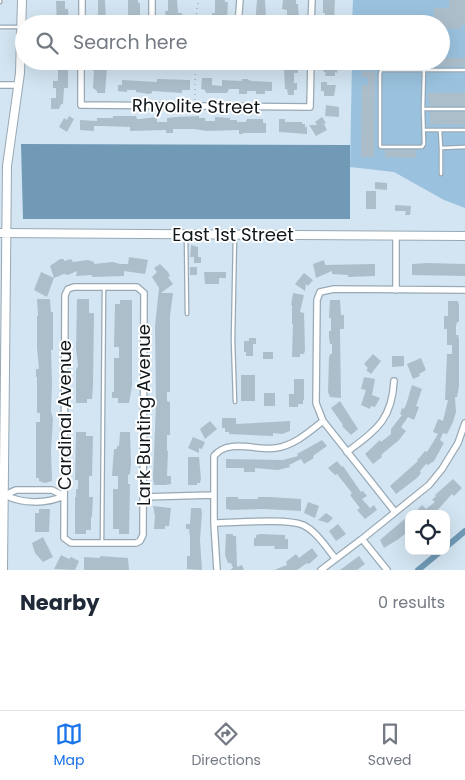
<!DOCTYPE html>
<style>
body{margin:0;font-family:Poppins,sans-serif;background:#f6f6f7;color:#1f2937}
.controls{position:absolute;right:15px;bottom:15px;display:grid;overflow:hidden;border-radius:10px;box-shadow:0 5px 20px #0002}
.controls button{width:45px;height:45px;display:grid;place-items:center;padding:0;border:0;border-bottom:1px solid #e0e1e3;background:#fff;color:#1f2937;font:25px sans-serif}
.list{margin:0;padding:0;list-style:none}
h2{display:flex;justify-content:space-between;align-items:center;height:65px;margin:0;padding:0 20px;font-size:21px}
h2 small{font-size:16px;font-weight:400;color:#747a83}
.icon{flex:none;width:28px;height:28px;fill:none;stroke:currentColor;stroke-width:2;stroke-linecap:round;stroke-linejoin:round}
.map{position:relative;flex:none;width:465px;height:570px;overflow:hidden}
.search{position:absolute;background:#fff;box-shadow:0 5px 20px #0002;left:15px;right:15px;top:15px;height:55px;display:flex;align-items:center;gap:12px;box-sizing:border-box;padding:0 18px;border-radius:28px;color:#747a83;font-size:19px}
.sheet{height:140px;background:#fff}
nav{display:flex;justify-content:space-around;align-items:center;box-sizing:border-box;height:70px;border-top:1px solid #e0e1e3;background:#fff;font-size:14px;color:#747a83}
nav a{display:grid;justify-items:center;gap:2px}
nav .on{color:#1a73e8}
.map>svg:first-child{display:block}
.green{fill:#9ac2de}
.water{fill:#709ab6}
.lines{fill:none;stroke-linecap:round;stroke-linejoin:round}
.canal{stroke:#709ab6;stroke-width:6}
.building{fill:#adbecb}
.lane-casing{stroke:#98a9b5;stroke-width:5}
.street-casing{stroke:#98a9b5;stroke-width:8}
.secondary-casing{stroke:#98a9b5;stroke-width:10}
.path{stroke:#8e9ca6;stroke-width:1;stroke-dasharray:1 4;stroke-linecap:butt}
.lane{stroke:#fff;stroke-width:2.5}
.street{stroke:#fff;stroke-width:5.5}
.secondary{stroke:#fff;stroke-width:8}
.labels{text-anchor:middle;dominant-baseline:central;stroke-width:4;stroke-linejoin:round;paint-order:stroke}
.street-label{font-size:18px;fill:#10171b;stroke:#fff}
</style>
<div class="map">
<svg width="465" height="570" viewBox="0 0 465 570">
<rect width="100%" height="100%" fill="#d3e5f2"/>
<!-- green -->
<path class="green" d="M353,0h112v208l-21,-8 -50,-28 -44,-5 2,-106h89v-37h-89z"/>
<!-- water -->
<path class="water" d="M21,144l329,1v74h-327z"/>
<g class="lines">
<!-- canal -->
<path class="canal" d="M446,547l19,-16
M418,570l23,-19"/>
</g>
<!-- building -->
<path class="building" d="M98,0h7l1,24h-12l-1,-3 -1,-6h6z
M128,0h10v3h2v17h-2v4h-10z
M168,0h9l1,13h4v6h-3v4l-12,-1 -2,-11h3z
M215,0h10v2h3l-1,17 -3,1 -1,3h-8v-3h-3v-7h3z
M257,0h8l1,16h2l-1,8h-12z
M283,0h13v4h2l1,19 -12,1v-14l-5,-1z
M323,0h12l-1,20h-9v-7h-2z
M449,0h16v25h-4v4l-20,-1v-4h-8l1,-16h15z
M56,1h9v8h3l1,14 -12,1z
M441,58h24v8h-35v-5h11z
M58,61h10v27h-4l-1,16h-2l-2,5h-8v-11h5v-10h-3v-7h5z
M290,61h8v12h-4v10h3v7h-3v5h-6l-1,-6h-2l-1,-22h6z
M375,61h42v5h-42z
M93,65l14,2 -2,26h-8v-2l-4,-3 1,-17h-1z
M323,65l15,1 -1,7 -2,-1v4h-10l1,-3 -3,-2z
M362,71h13l-1,86h-13l1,-72h6v-8h-6z
M202,78h10v7l10,1v-6l20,1v-2h6v1l5,1 19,1v9h-7v3h-9v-3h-9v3h-8v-5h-10l-2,4h-21l-1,-3 -4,-1z
M157,79l33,1v10h-8v3l-30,-2v2l-3,1 -13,-2v-2h-9v2l-9,-1v-6h4v-5l35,2z
M321,82h6v3h9l-2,11h-10v-5h-3z
M428,93h37v13h-35z
M326,105l13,2v10l-14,-1z
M430,112h35v13l-35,-1z
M69,116l5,3 -7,13 -8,-5 5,-9 3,2z
M113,116h23l1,3h3l17,-2v5h10v-4l10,-1 22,-1v2h6v3h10v-4l15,1v2h7v2h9l1,-3h16v4h3v10h-23v1h-4v-4l-32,1 -13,-2h-21v4h-7v-3l-36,1v-4l-28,-1h-8v5l-14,-1v-10l17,1v-3h16z
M322,117l4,6 -2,1 3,6 -11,6 -7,-11h8l-2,-3z
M279,119h6v3h17v2h3v4l2,-2v8l-28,-2z
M385,150h31v8l-31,-1z
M375,182l12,1v7l-12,-1z
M366,191h10v18h-10z
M395,205l16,1 -1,9h-5l1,-4h-11z
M191,245l7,2v10h3v6h-7v-6h-4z
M129,257l19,3 -3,14 -21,-3v5l-32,1v-2l-16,1 1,-5 -9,4 -4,-1 -10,4 -7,19 -13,-7 7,-18 13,6 -4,-12 10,-7h4v2l7,-2 2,3 15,-2 6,2v2l19,-2 7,2h8z
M324,260l1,5 50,-1v12l-27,1v-2l-16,-1v-3l-16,7 -3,-14z
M428,263l37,1v12l-53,-1v-11z
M160,264l8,8 2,4 -2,1 5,7 -12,9h12l-3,23v76h-3v9l3,1v33h-3v16h1l-1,25h4v8l-6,1h-11l-1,-7 3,-74 -1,-78 4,-38 -7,-11 5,-5 -3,-4z
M190,267h7v8h-7z
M204,272h22v6h-7v6h-14z
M304,273l9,7 -5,6 -2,-2 -1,7 -10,-7z
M293,293l11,2 -4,17 4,1 1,37 -1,4h-4v3h-8l1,-33h-1v-19h-1z
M37,299h13l1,13h2v38h-2l1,33 -1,28 2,8 -2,31 1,31 -7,2 -6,-2v-3h-3v-56h4v-9h-3v-36h-1v-8h3l-2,-21v-32h1z
M77,299h12v14h5l-1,73 -1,13h-5v4h-11v-33l2,-4 -2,-17z
M120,300h12v86l-3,17h-11v-5h-6v-6h2v-34h5v-11h-5l1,-43h5z
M330,300h10l1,15h3v14h-4l1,69 -11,-1 -2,-5 1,-34 1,-4h2v-10h-2l-1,-6v-7h2v-13h-2z
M448,301h10l1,5v16h-2l-1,4v9h2l1,4v48l-2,10h-2l1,15 -3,10 -6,12 -4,-1 -3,7 4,3 -10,18 -6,4 -2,-1 -6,7 1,2 -4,5 -21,16 -6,-8 28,-25 -1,-1 4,-4 4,-5 2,1 11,-18 -5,-2 5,-13 5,2 5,-21h-3l2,-46h5v-9h-5v-16h-3v-13h4z
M249,338h7v6h-3v12h-7v-4h-2v-11h5z
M263,352h10v7h-10z
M373,354l8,7 -10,13 -5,-4 2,-2 -4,-4z
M392,356h12v10l-12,1z
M421,358l5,12 -7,4 1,2 -7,3 -6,-15z
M241,375h14v26h-14z
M364,377l11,2 -3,16 8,3 -5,9 -4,-1 -1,3 -9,-4 5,-15 -5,-1z
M294,379h10v21h-1v4h-5v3h-9v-13h5z
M412,385l10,4 -6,17 3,1 -5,13 -6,-3 -7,10 5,4 -7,9 -18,15 1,2 -9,7 -8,-10 15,-14 1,2 10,-8v-5l11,-14 -2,-1 2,-6 2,1 2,-4z
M264,393h11v13h-11z
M340,401l18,28 -7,6 -9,-9 1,-1 -12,-17z
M222,418h14v6l54,-3v10l-8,3 -9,-1v3l-44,-2v-2h-4v-4h-3z
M210,421l7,8 -12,10 -5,-10z
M76,432h10v4h7l-1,40h-3v21h4l-1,20h-1v13h-5v4h-11v-37h1v-8h2v-9h-3z
M120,432h10l1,32 -1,10 -2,1v9h2l-1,50h-10v-5h-6v-40h5v-13h-6l2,-27h3v-3h2z
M193,437l12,5 -3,7 -3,-1v5l-11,-5z
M322,440l5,6 -14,10 1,2 -10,6 -3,-5 -12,6 1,2 -12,3 -23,-2v4h-11v-4h-18v-9l57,1 15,-4 -1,-2z
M188,457h11l2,22 -1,4h-3v2h-9z
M337,461l5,6 1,-1 18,26 2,-1 4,5 -5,3 8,9 4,-3 3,5 -12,9 -8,-9 3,-2 -10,-13 2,-2 -15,-19 -2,1 -7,-7z
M453,479l9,9 -8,8 -2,-2 -18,20h-15l2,-1 -3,-4 4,-4 4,4 9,-7 -3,-2 4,-4 -1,-1z
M226,497h12v2h20v-2h12l31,2v12l-38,-2 -32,1 -5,-1z
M308,502l11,4 -4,12 -11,-5z
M153,506l18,2 -2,18h-4v3h-11l1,-13z
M191,508h10l1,5 -2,27 2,30 -15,-1v-13h3v-19l-1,-8h-3v-5h4z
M39,509h11l-1,23h-14v-19h4z
M326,513l7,5 -5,5 -10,-3z
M407,517l2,3v11l-12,9 -13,8 -4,-8z
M338,524l8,10 -10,7 -7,-10z
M226,534h7v2h3l1,31 5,-2 2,5h-14l3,-2 -2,-5h-3l-3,-8z
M260,534l25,1v4h3v10h-14l1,-3h-21v-8h2v-3z
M43,537l10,20 -10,5 -8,-9 -3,-10z
M312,548l6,8 -9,8 -2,-1 -10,7h-23l13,-5 -1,-3 1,-1 9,-7 3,4z
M61,555l8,4 2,-2 8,4 -4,9 -21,-1z
M100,556l28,2 1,12h-45v-13l16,1z
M359,556l6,8 -8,6h-17z"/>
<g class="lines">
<defs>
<path id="lane" d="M0,2v-2
M0,27h20
M465,70h-84l-1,4v72l1,1h41l2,-3 -1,-35h42
M423,109l1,-40
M424,130h41
M440,130l1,18 24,-1
M441,148v26
M186,235l1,79
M235,402l-2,-62 2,-105
M102,543l2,-254"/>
<path id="street" d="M152,0v24
M82,24v-24
M238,24l2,-24
M311,24l1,-24
M81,61v44l229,2 1,-46
M0,85h18
M396,235v55
M74,287h63l7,6 -1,242 -3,6 -4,2h-65l-7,-5 1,-243 3,-6z
M347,452c29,-22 45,-32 47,-71
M1,495h4l11,-5h36l12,6
M5,495c17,9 41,9 59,1
M143,497l71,-2
M395,512l-72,-91 -7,-18 1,-103 3,-8 14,-3 131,1
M214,523c21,0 71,-5 89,2 13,6 23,22 32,33
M362,539l25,31
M217,570l-3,-47v-67c14,-18 42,-5 62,-8 19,-3 33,-16 47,-27
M321,570l41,-31 67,-54 13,-16 16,-26 7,-20"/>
<path id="secondary" d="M0,233l465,3
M3,570l4,-404 13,-93 2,-73"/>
</defs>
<!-- lane casing -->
<use href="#lane" class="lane-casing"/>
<!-- street casing -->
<use href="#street" class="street-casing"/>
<!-- secondary casing -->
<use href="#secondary" class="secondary-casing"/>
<!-- path -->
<path class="path" d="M196,24l1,-16 2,-8
M195,100v-39"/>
<!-- lane -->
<use href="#lane" class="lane"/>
<!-- street -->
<use href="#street" class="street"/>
<!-- secondary -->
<use href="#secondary" class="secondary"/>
</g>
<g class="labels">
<!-- street labels -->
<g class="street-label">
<text transform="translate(196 106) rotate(1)">Rhyolite Street</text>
<text x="233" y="234">East 1st Street</text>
<text transform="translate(64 415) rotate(-90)">Cardinal Avenue</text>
<text transform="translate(143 415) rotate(-90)">Lark Bunting Avenue</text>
</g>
</g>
</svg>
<div class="controls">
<button><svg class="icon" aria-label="locate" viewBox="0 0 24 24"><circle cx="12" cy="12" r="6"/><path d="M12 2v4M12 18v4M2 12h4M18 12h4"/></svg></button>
</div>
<div class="search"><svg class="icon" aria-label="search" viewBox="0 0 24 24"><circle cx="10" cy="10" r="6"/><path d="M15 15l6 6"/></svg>Search here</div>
</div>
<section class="sheet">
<h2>Nearby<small>0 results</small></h2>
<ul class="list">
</ul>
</section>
<nav>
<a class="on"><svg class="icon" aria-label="map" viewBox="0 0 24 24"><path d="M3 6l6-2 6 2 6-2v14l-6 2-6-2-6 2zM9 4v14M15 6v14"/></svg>Map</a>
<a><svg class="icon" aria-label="directions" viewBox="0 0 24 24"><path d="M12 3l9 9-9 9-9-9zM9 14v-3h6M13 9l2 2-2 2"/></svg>Directions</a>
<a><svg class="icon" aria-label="saved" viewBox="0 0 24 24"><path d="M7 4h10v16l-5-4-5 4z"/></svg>Saved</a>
</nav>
